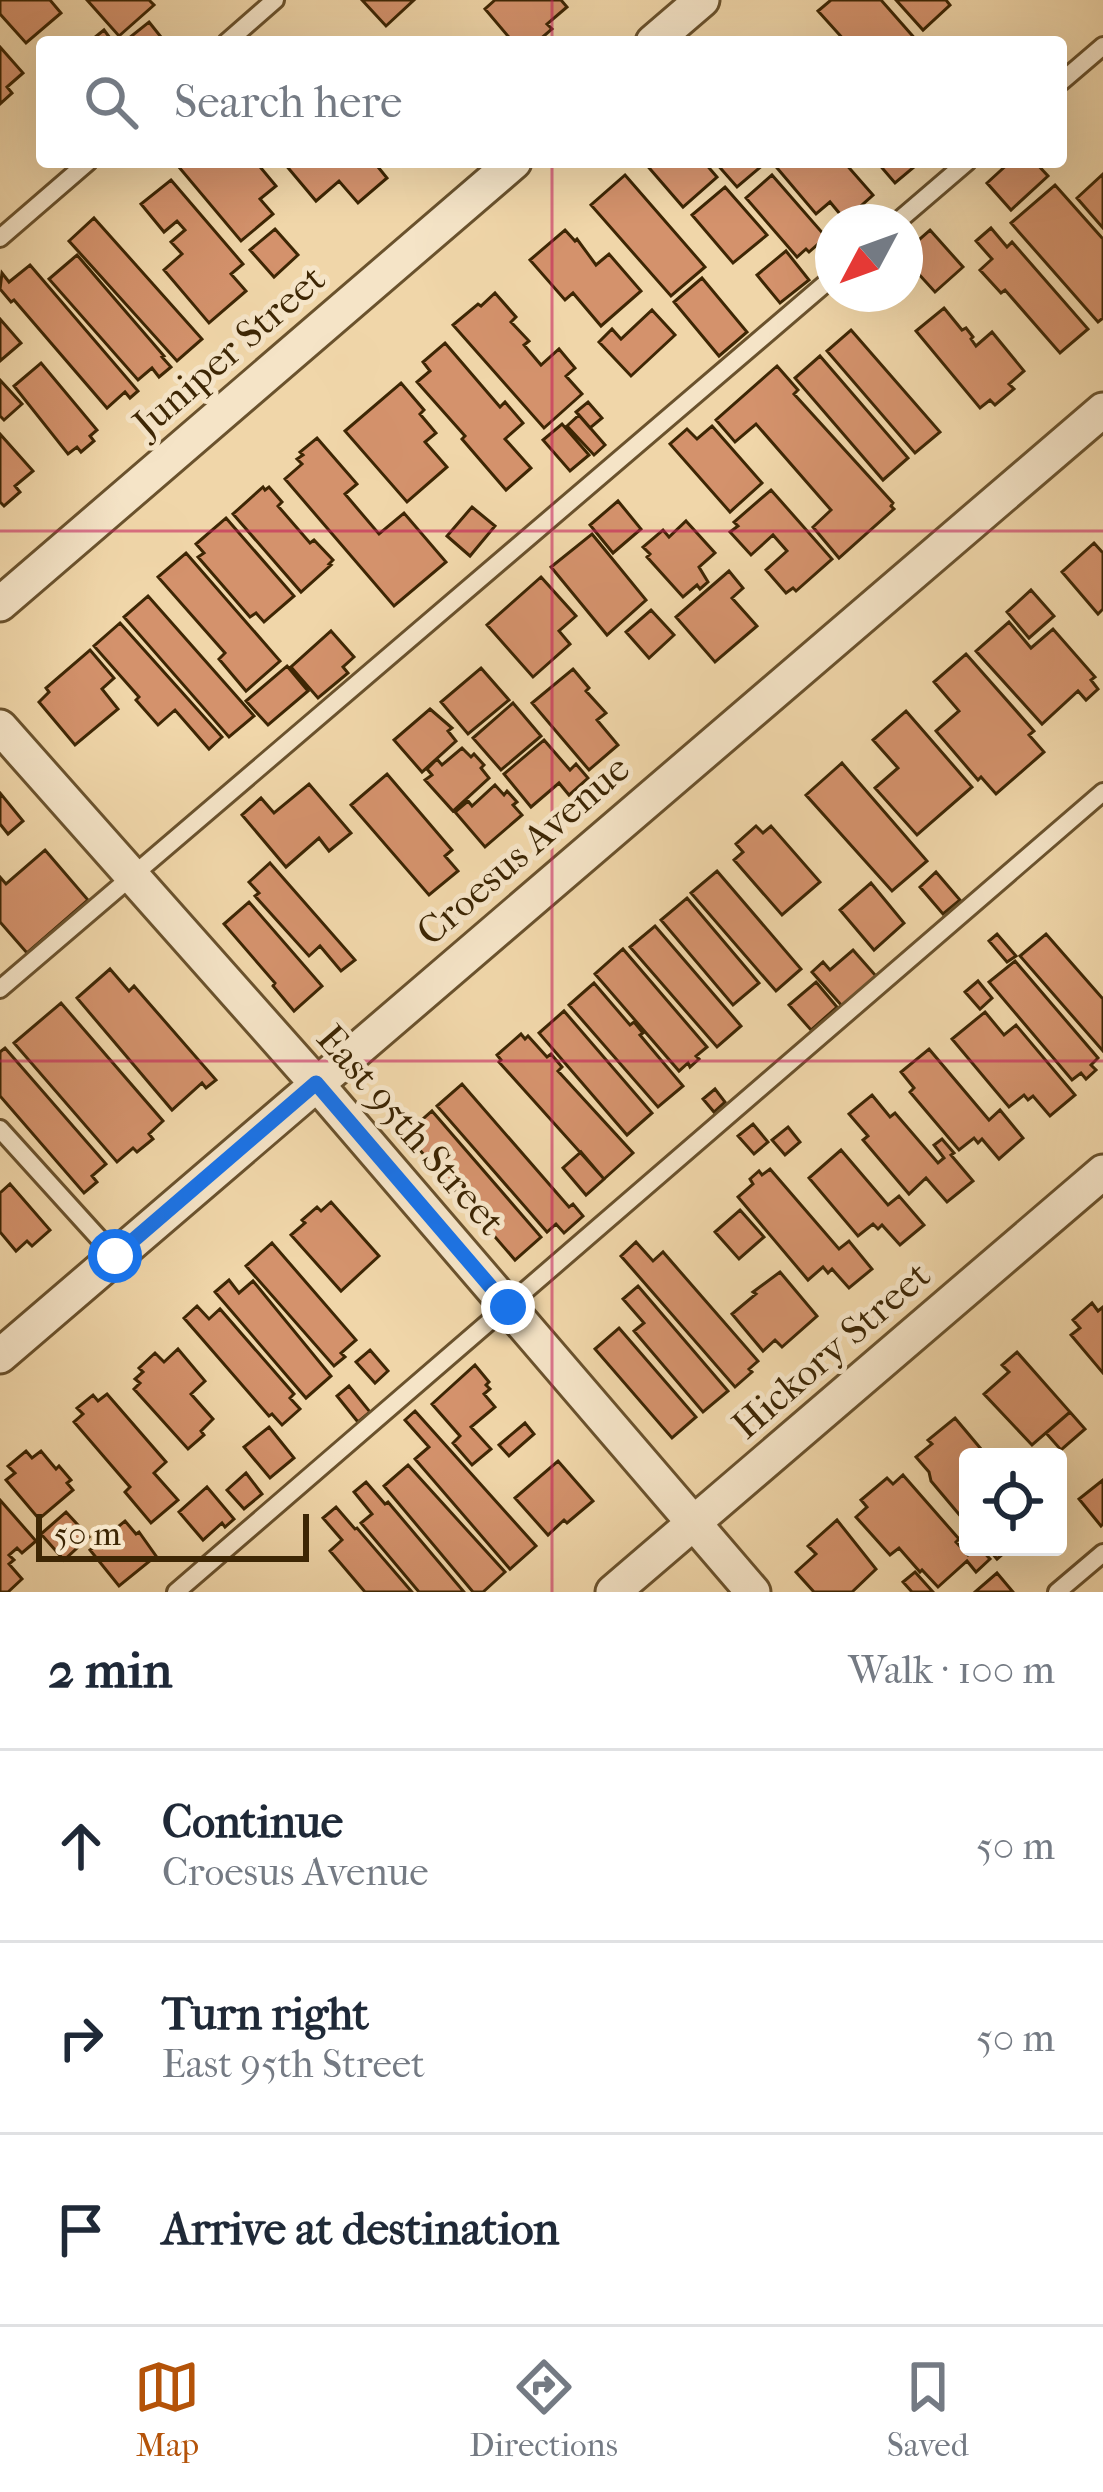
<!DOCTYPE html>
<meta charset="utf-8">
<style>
body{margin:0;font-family:"IM FELL French Canon",serif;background:#f2f2f3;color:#1f2937}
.controls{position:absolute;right:36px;bottom:36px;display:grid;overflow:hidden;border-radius:12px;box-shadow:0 12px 48px #0002}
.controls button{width:108px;height:108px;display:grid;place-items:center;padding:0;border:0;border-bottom:3px solid #e0e1e3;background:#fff;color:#1f2937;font:60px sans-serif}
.compass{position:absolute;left:815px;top:204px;width:108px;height:108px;border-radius:50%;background:#fff;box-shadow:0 12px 48px #0002;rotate:229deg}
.scale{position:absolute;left:36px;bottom:30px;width:273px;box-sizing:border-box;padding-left:12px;border:6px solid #3d2604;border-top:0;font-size:33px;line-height:42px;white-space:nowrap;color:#3d2604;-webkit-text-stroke:9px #f5e4c7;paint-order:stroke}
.stop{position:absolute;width:36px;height:36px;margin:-27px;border:9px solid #1a73e8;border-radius:50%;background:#fff}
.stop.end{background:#1a73e8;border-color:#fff;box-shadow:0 3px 12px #0008}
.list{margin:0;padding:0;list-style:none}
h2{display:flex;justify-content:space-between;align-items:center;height:156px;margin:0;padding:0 48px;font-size:51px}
h2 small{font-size:39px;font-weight:400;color:#747a83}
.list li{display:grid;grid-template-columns:78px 1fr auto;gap:36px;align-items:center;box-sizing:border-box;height:192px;padding:0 48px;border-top:3px solid #e0e1e3}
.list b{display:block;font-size:45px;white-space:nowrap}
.list p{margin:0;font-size:39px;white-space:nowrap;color:#747a83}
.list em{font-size:39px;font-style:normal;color:#747a83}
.icon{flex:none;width:66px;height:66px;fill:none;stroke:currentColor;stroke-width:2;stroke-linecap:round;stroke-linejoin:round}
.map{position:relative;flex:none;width:1103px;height:1592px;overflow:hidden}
.search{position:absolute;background:#fff;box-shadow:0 12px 48px #0002;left:36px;right:36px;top:36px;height:132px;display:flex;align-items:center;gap:30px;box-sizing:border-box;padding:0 42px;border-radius:12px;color:#747a83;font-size:45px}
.sheet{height:732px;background:#fff}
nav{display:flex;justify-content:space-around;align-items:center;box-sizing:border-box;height:168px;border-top:3px solid #e0e1e3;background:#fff;font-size:33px;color:#747a83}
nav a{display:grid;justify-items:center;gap:6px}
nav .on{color:#b45309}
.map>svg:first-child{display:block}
.building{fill:#d4926c;stroke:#3d2604;stroke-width:3}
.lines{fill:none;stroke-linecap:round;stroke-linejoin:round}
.service-casing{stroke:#6a522d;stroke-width:22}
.minor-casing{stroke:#6a522d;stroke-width:39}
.service{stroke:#f5e4c7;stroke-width:16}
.minor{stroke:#f5e4c7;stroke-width:33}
.route{stroke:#1a73e8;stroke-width:15}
.grid{fill:none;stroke:#c2185b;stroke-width:3;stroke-opacity:0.55}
.labels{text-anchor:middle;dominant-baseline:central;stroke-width:10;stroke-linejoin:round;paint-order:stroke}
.street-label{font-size:39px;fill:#3d2604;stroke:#f5e4c7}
</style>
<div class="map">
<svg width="1103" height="1592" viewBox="0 0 1103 1592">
<rect width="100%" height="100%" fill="#f0d6a9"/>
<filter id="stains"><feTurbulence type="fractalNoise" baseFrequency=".00167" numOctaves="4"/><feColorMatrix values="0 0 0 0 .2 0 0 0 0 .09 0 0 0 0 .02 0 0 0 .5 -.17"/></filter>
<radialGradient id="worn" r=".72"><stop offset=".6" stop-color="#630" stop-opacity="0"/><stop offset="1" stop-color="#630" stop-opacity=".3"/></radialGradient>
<!-- building -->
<path class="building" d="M0,0h50l11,13 -35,30 -26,-29z
M87,0h62l5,5 -35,31z
M362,0h52l-28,26z
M495,0h66l6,7 -20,17 5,5 -15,13h-24l-28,-33z
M831,0h50l37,42h-72l-28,-31z
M896,0h50l4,5 -27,25z
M149,22l16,20h-41z
M104,30l9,12h-24z
M0,47l23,26 -16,14 5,6 -12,11z
M183,162h73l20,24 -16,13 13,15 -32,27 -63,-75z
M374,162l13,16 -29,25 -19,-22 -23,20 -32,-38z
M644,162h60l13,15 -34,30z
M715,162h45l3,3 -26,22z
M772,162h72l29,33 -28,25 -15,-18 -14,12z
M877,162h43l-25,21z
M1010,162h25l13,14 -37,34 -24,-27z
M1103,174v54l-26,-30z
M625,175l80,92 -34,29 -80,-91z
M772,175l54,62 -17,15 -3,-3 -9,8 -51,-59z
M171,180l72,84 -12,10 15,17 -37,32 -45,-53 18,-16 -11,-12 14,-12 -8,-9 -13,11 -23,-28z
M1055,185l48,54v79l-5,4 -87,-99z
M725,187l42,48 -34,28 -41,-48z
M94,218l108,121 -25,22 -108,-120z
M991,228l16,19 5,-5 76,87 -28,24 -55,-63 -4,3 -21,-23 12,-11 -16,-18z
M275,229l23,26 -24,22 -24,-27z
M565,230l10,11 2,-2 19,26 13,-11 32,37 -40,35 -28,-33 -8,7 -35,-40z
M930,230l33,37 -28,25 -30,-33v-7z
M786,251l23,29 -29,23 -23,-28z
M77,255l87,101 -2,1 9,10 -12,10 -7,-9 -14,12 -89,-101z
M30,265l108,126 -8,7 -5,-6 -18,16 -93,-108 -3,2 -11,-13 2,-16 7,9z
M702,278l45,54 -28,24 -45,-54z
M495,293l21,24 -5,5 18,19 -5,4 17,20 18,-16 16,19 -9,8 16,18 -38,34 -91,-103 25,-21 3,2z
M944,308l18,22 4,-2 7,9 -2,2 5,7 16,-14 32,39 -15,13 5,5 -19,16 -5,-5 -10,8 -64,-77z
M652,310l23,25 -44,41 -32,-34 13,-13 9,10z
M0,319l21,24 -21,18z
M851,330l89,102 -25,21 -88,-102z
M445,343l55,64 5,-5 18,21 -18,16 26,29 -25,22 -44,-51 3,-3 -48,-54 13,-11 -7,-9z
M820,356l88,102 -25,22 -88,-102z
M41,363l56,67 -7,6 4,5 -13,11 -4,-5 -9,7 -54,-68z
M777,366l21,24 -4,4 99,109 -2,3 3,3 -55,49 -26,-31 18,-17 -75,-86 -21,18 -19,-22z
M0,380l22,24 -18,16 -4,-4z
M401,383l23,27 -4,4 16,19 -11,9 22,25 -40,35 -62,-71z
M588,402l14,16 -12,10 -14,-16z
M579,415l26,30 -11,10 -27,-29z
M562,424l27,31 -19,16 -27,-31z
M712,426l50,57 -32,29 -60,-68 17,-15 10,10z
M0,434l33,37 -18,15 5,6 -16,14 -4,-4z
M317,438l40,46 -12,10 34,40 25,-21 42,49 -52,44 -109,-127 17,-15 -5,-5 6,-4 -3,-3z
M263,487l2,3 4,-3 13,15 -4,4 32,37 4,-3 19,20 -4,4 2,1 -30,27 -68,-78z
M771,490l61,69 -36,32 -3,-3 -7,5 -20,-23 21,-19 -14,-16 -22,20 -21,-23 8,-6 -4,-4z
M618,501l23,28 -28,24 -23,-28z
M472,507l23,19 -25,30 -23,-20z
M226,518l68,78 -30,26 -8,-9 -6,4 -52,-60 6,-4 -8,-9z
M686,521l29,32 -16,14 9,15 -8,7 -3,-4 -14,12 -36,-40 3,-3 -7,-7 20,-17 6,7z
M592,534l54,66 -39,35 -56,-68z
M1094,543l9,10v56l-5,5 -36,-42z
M186,553l94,108 -34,30 -27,-32 6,-6 -67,-76z
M729,571l14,17 -11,10 25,28 -42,36 -39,-45z
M541,577l35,39 -17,15 11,13 -37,33 -46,-52z
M1031,590l23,26 -25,22 -22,-26z
M148,596l106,120 -25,21 -105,-120z
M651,610l23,25 -25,23 -23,-26z
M1009,622l22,26 22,-19 42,48 -4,3 7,9 -12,11 -8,-9 -36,33 -66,-73z
M120,623l102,114 -13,12 -34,-39 -17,15 -22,-25 3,-3 -45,-51z
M331,631l23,26 -11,10 5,6 -30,25 -27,-31z
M90,650l24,28 -12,11 16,20 -43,36 -36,-43 10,-10 -3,-4z
M966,654l68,77 -5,4 15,17 -48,42 -15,-17 -3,3 -42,-49 23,-20 -25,-29z
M287,666l21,25 -40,34 -22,-24z
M481,668l28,32 -41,34 -27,-32z
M573,669l16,19 -3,3 20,22 -9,7 21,25 -29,25 -57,-67z
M513,703l28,33 -40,34 -28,-32z
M430,709l22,19 -4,3 8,10 -34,31 -28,-32z
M906,711l66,76 -55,48 -42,-47 23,-20 -25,-28z
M544,740l26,30 6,-6 12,14 -19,17 -10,-12 -28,24 -27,-33z
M462,748l9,9 3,-3 10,11 -3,3 8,10 -36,33 -28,-31 7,-5 -5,-6 10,-10 5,6z
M842,763l85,98 -35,30 -86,-96z
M387,774l65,76 -7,6 13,15 -29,24 -78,-90z
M309,784l42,49 -22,18 -10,-13 -33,29 -44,-52 19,-17 13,15z
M495,785l9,10 3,-4 10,11 -4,3 9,10 -37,32 -30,-35 13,-11 4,5z
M0,793l23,28 -15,13 -8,-10z
M756,826l7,7 8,-7 49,56 -38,33 -48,-55 9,-8 -7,-8z
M45,850l43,50 -61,53 -27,-31v-45l6,7z
M270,863l85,97 -14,11 -21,-25 -11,10 -54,-60 4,-3 -10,-11z
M717,871l84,98 -25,22 -85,-98z
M936,872l24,28 -17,14 -23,-27z
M871,883l33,40 -30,27 -34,-40z
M687,898l72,85 -26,22 -72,-85z
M249,902l73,84 -28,25 -21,-25 2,-3 -51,-59z
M655,926l86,100 -24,21 -87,-100z
M997,934l19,22 -9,6 -18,-21z
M1046,934l57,65v52l-83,-95z
M623,949l84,98 -11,9 3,3 -9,8 -2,-4 -9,8 -84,-97z
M853,950l23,26 -34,30 -30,-34 11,-10 7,8z
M1015,961l83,97 -7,7 5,5 -10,9 -5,-6 -9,7 -83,-98z
M110,969l19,22 5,-5 82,94 -10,8 -4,-5 -30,27 -95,-112z
M978,981l14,17 -12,11 -15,-17z
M816,982l21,25 -26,23 -22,-25z
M594,983l36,42 4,-3 9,11 -3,2 43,51 -25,21 -89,-102z
M61,1003l102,118 -14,13 4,5 -16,13 -4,-4 -16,14 -103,-119z
M564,1011l88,102 -25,22 -88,-102z
M985,1012l19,23 12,-10 59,70 -25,21 -17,-20 -5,4 -4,-5 -15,12 -57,-68z
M521,1034l4,5 3,-3 19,21 4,-3 11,13 -4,4 75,82 -29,26 -105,-117 2,-2 -4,-5z
M5,1048l101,116 -14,12 5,6 -13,11 -84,-97v-44z
M929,1049l60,71 11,-10 23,28 -24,21 -17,-20 -4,4 -4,-5 -15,12 -49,-58 4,-4 -13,-16z
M462,1084l107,123 4,-3 10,12 -19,17 -8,-9 -9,8 -110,-126z
M715,1089l10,13 -11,10 -11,-13z
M872,1095l18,22 5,-4 43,50 6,-5 -10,-13 8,-6 12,14 -3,2 22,26 -26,21 -21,-24 -17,16 -46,-54 5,-4 -19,-22z
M432,1111l109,126 -26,23 -109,-126z
M753,1124l15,18 -14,12 -16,-18z
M788,1127l12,15 -15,13 -13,-15z
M841,1150l47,55 11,-9 25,29 -24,20 -18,-20 -4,4 -5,-5 -15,12 -49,-58z
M581,1152l23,27 -18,16 -23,-27z
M770,1169l69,80 10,-8 23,28 -23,19 -17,-19 -4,4 -5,-6 -15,13 -70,-83 15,-13 -3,-5 9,-8 3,4z
M10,1184l40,46 -18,16 -5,-5 -11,10 -16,-19v-39z
M331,1202l48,54 -38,35 -50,-56 14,-12 -3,-3 15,-13 4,4z
M740,1210l24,27 -25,22 -24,-27z
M636,1242l17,19 10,-9 95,109 -9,8 3,3 -17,15 -114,-131z
M272,1243l84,97 -15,13 4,4 -11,9 -88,-100z
M780,1272l37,44 -35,31 -7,-7 -12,11 -31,-37 24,-20 -3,-2z
M229,1280l10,13 14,-12 78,95 -25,22 -91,-106z
M638,1286l90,105 -25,21 -69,-81 10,-8 -21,-24z
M1092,1303l6,8 5,-4v66l-32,-38 9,-7 -7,-8z
M197,1306l12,13 11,-10 74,85 -4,4 10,11 -18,16 -10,-11 -3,2 -85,-98z
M619,1328l77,89 -24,21 -77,-89z
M178,1349l27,32 -14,13 22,25 -12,12 3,4 -16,14 -54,-60 6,-6 -5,-4 8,-7 -4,-4 16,-15 9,9z
M370,1350l18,21 -13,12 -19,-21z
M1017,1352l53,60 -38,33 -48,-51 25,-22 -7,-7z
M475,1365l14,17 -3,3 4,4 -6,5 11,13 -24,20 20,22 -19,16 -19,-22 7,-7 -28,-32z
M349,1386l21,26 -12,10 -21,-26z
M107,1394l59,68 -12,11 24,27 -27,23 -26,-31 5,-5 -56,-65 9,-8 -6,-6 16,-13 5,6z
M415,1411l121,135 -26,23 -95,-110 14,-12 -24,-27z
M1070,1412l15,17 -24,21 -15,-17z
M955,1418l26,31 -13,8v68l-37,-44 -2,-9 -13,-15 16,-13 -4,-4z
M525,1423l9,11 -25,22 -10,-11z
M269,1427l25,31 -24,20 -26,-31z
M26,1451l6,7 9,-7 15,18 3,-3 12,14 -4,3 6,7 -34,29 -33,-39 9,-7 -7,-7z
M558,1461l35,40 -26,22 -3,-3 -16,15 -33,-37z
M408,1465l97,107 -22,20h-10l-89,-106z
M246,1473l16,21 -18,15 -17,-19z
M903,1475l56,64 -3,3 12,13 11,-8 11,12 -14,13 -9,-11 -29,26 -16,-17 -2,2 -21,-24 -9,7 -34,-38 11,-10 -6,-7 26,-22 6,6z
M1103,1480v44l-2,2 -22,-27z
M366,1482l19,22 3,-2 76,90h-45l-58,-69 11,-9 -18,-22z
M207,1487l27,32 -9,8 -3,-4 -19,17 -24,-28z
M0,1500l36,41 -14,12 -5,-5 -8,7 5,5 -5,4 13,15 -14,13h-8z
M336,1507l19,22 2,-1 55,64h-47l-35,-41 12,-11 -19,-22z
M66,1512l23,25 -25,23 -23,-26z
M837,1520l39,49 -24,23h-38l-18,-20 20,-18 -8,-8z
M125,1521l11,13 3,-2 17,24 -37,30 -29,-36z
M987,1547h24l-14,12z
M915,1572l18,20h-21l-9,-10z
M997,1573l16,19h-38z"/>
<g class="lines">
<defs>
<path id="service" d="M227,42l48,-42
M1061,82l42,-36
M897,222l70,-60
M0,238l88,-76
M0,989l833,-712
M0,1129l115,127
M176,1592l927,-800
M1057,1592l46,-39"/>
<path id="minor" d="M653,42l49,-42
M0,604l514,-442
M0,727l316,356 437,509
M0,1356l1103,-946
M613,1592l490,-420"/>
</defs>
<!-- service casing -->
<use href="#service" class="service-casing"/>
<!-- minor casing -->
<use href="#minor" class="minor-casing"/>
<!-- service -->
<use href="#service" class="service"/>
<!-- minor -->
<use href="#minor" class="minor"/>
</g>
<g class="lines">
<!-- route -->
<path class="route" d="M115,1256l201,-173 192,224"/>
</g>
<!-- grid -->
<path class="grid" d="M552,0v42M552,162v1430M0,531h1103M0,1061h1103"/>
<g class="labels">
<!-- street labels -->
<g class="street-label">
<text transform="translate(229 351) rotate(-41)">Juniper Street</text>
<text transform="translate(523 850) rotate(-41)">Croesus Avenue</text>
<text transform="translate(411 1130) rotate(49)">East 95th Street</text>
<text transform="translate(831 1350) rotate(-41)">Hickory Street</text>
</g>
</g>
<rect width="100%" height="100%" filter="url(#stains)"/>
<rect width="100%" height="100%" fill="url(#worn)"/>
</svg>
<div class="controls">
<button><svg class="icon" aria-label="locate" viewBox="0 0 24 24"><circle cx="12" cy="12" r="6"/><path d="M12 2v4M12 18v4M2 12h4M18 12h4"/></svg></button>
</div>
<svg class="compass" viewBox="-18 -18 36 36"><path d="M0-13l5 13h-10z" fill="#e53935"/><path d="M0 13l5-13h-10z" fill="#747a83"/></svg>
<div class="scale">50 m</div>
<div class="stop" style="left:115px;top:1256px"></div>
<div class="stop end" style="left:508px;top:1307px"></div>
<div class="search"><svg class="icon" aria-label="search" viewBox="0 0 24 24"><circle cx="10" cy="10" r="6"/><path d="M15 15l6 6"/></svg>Search here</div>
</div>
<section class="sheet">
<h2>2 min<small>Walk · 100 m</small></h2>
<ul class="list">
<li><svg class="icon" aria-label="ahead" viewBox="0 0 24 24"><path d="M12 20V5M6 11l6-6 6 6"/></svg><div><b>Continue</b><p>Croesus Avenue</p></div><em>50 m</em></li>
<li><svg class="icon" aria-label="right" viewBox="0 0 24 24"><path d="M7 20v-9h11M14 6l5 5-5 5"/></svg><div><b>Turn right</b><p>East 95th Street</p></div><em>50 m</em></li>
<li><svg class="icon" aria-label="arrive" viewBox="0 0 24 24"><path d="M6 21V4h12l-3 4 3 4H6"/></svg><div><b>Arrive at destination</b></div></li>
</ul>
</section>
<nav>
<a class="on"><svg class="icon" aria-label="map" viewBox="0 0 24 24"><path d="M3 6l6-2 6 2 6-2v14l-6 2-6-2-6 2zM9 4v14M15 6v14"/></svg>Map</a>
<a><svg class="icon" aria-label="directions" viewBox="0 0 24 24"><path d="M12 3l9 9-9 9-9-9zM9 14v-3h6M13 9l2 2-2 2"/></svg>Directions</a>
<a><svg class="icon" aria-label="saved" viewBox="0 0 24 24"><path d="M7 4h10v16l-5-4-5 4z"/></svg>Saved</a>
</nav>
